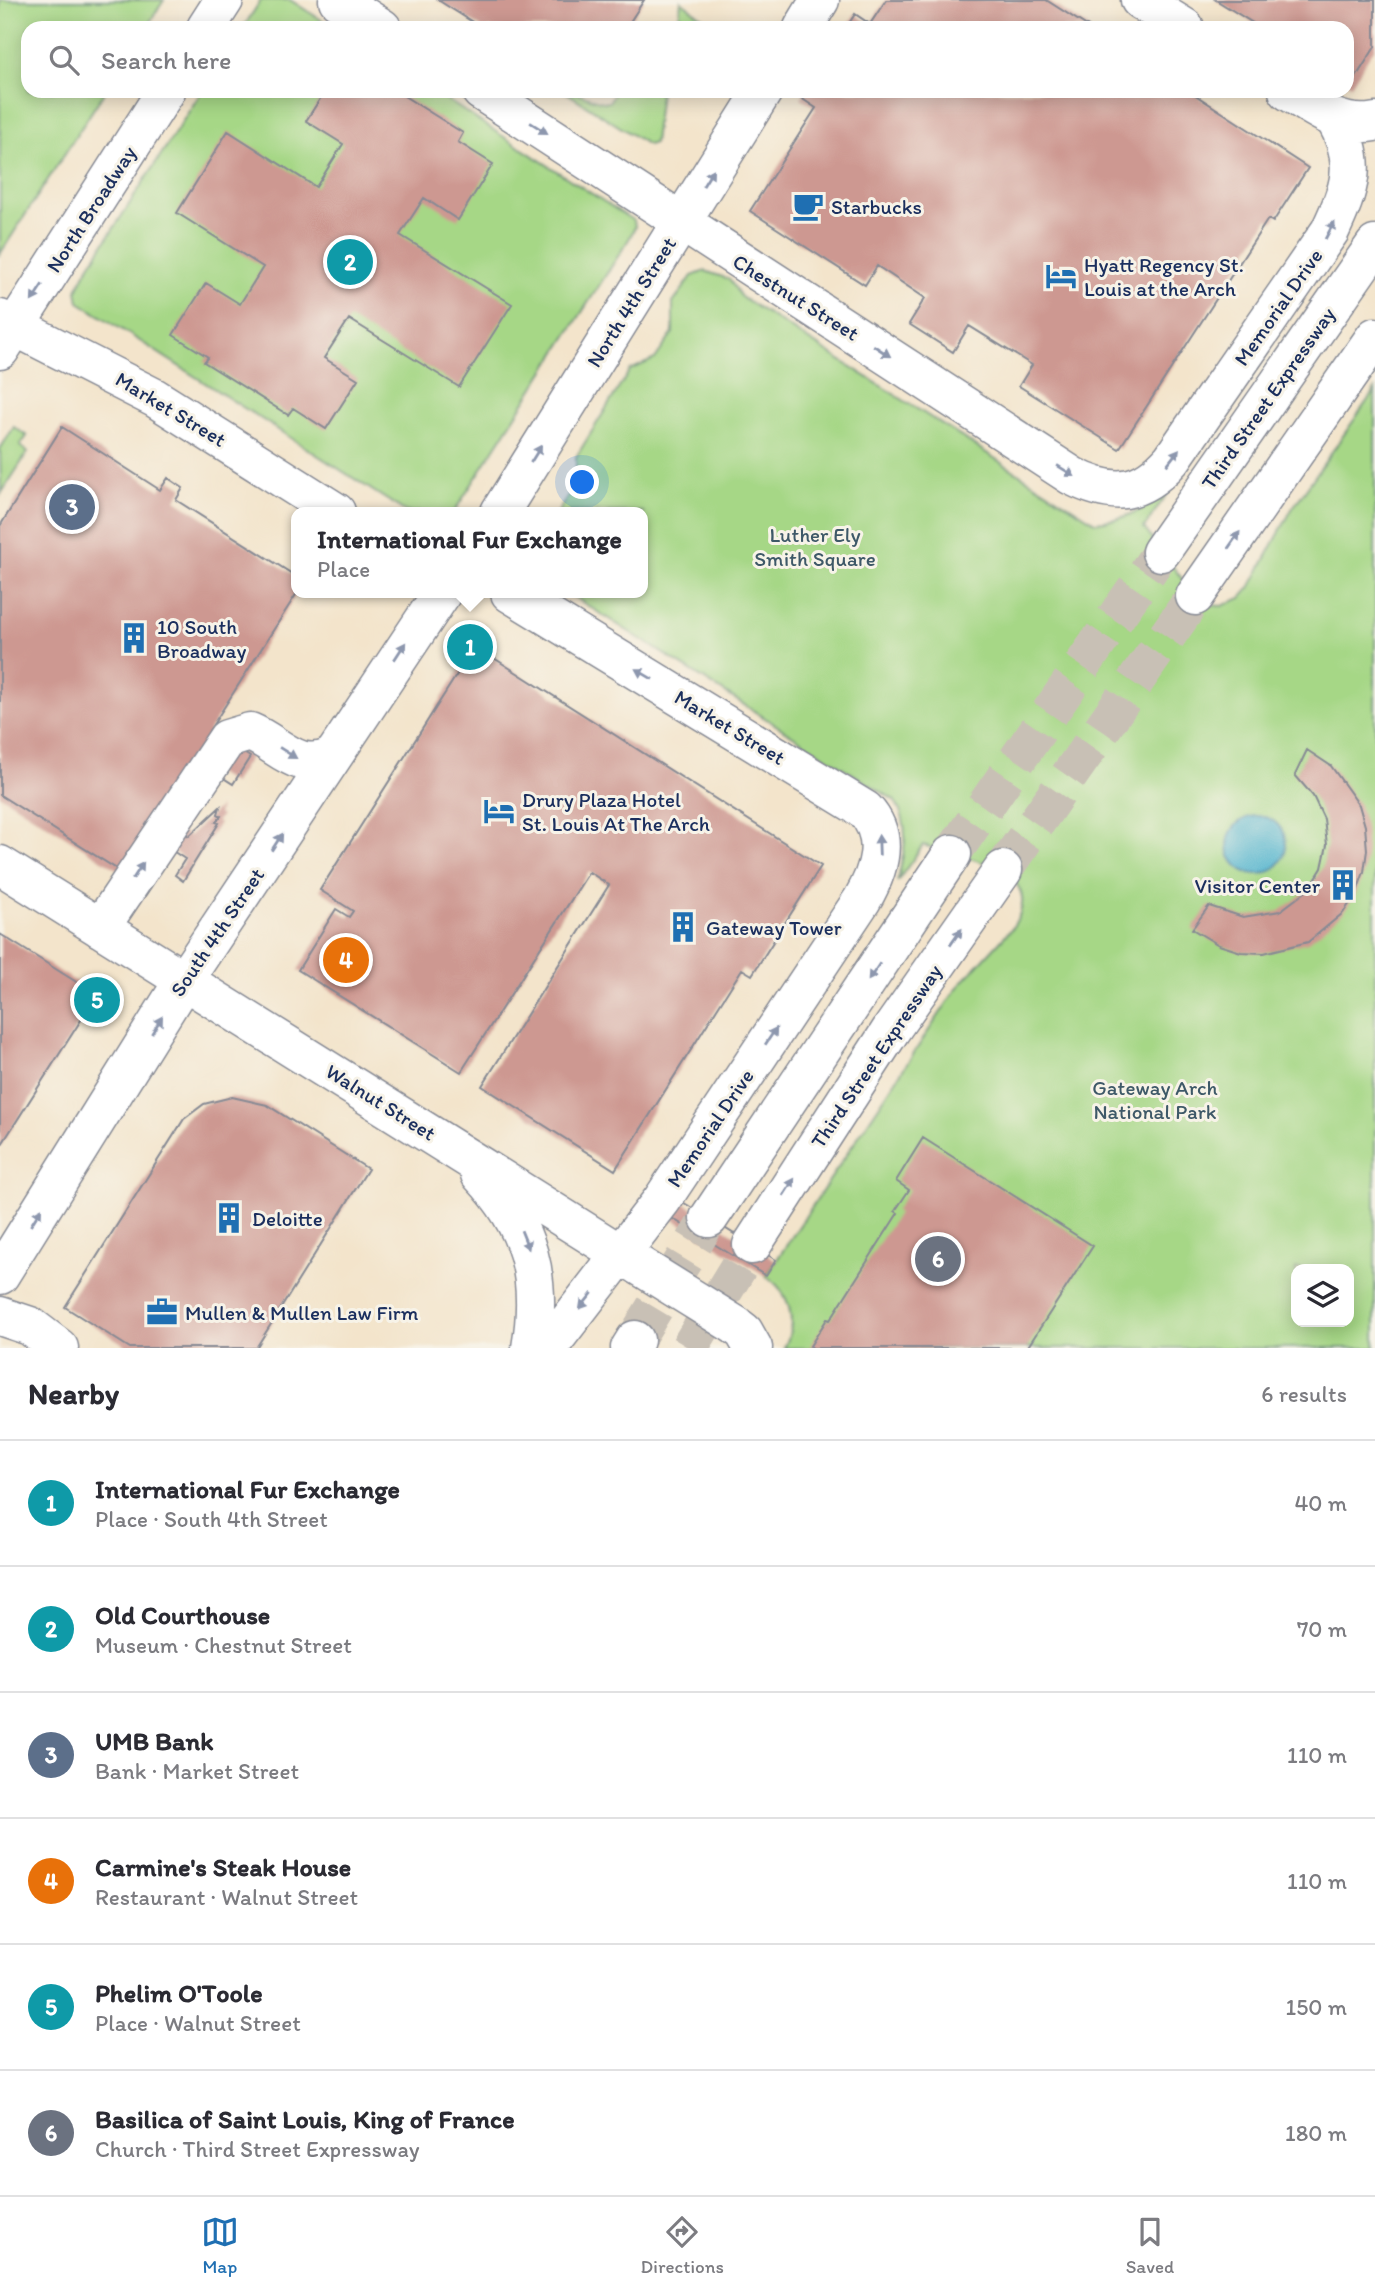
<!DOCTYPE html>
<meta charset="utf-8">
<style>
body{margin:0;font-family:Itim,sans-serif;background:#f7f7f7;color:#2b2b33}
.controls{position:absolute;right:21px;bottom:21px;display:grid;overflow:hidden;border-radius:14px;box-shadow:0 4px 18px #0003}
.controls button{width:63px;height:63px;display:grid;place-items:center;padding:0;border:0;border-bottom:2px solid #e1e1e2;background:#fff;color:#2b2b33;font:35px sans-serif}
.you{position:absolute;left:583px;top:483px;width:24px;height:24px;margin:-18px;border:5px solid #fff;border-radius:50%;background:#1a73e8;box-shadow:0 0 0 10px #1a73e833}
.badge{display:grid;place-items:center;width:46px;height:46px;border-radius:50%;background:#1f6fb2;color:#fff;font-size:23px;font-weight:700}
.pin{position:absolute;translate:-50% -50%;border:4px solid #fff;box-shadow:0 2px 7px #0006}
.popup{position:absolute;left:291px;top:507px;width:357px;height:91px;box-sizing:border-box;display:grid;place-content:center;border-radius:14px;background:#fff;filter:drop-shadow(0 2px 5px #0005);font-size:23px;white-space:nowrap;color:#7c7c81}
.popup b{font-size:26px;color:#2b2b33}
.popup::after{content:'';position:absolute;left:50%;top:100%;margin-left:-14px;border:14px solid transparent;border-top-color:#fff}
.list{margin:0;padding:0;list-style:none}
h2{display:flex;justify-content:space-between;align-items:center;height:91px;margin:0;padding:0 28px;font-size:30px}
h2 small{font-size:23px;font-weight:400;color:#7c7c81}
.list li{display:grid;grid-template-columns:46px 1fr auto;gap:21px;align-items:center;box-sizing:border-box;height:126px;padding:0 28px;border-top:2px solid #e1e1e2}
.list b{display:block;font-size:26px;white-space:nowrap}
.list p{margin:0;font-size:23px;white-space:nowrap;color:#7c7c81}
.list em{font-size:23px;font-style:normal;color:#7c7c81}
.icon{flex:none;width:38px;height:38px;fill:none;stroke:currentColor;stroke-width:2;stroke-linecap:round;stroke-linejoin:round}
.map{position:relative;flex:none;width:1375px;height:1348px;overflow:hidden}
.search{position:absolute;background:#fff;box-shadow:0 4px 18px #0003;left:21px;right:21px;top:21px;height:77px;display:flex;align-items:center;gap:18px;box-sizing:border-box;padding:0 24px;border-radius:21px;color:#7c7c81;font-size:26px}
.sheet{height:847px;background:#fff}
nav{display:flex;justify-content:space-around;align-items:center;box-sizing:border-box;height:98px;border-top:2px solid #e1e1e2;background:#fff;font-size:19px;color:#7c7c81}
nav a{display:grid;justify-items:center;gap:4px}
nav .on{color:#1f6fb2}
.map>svg:first-child{display:block}
.green{fill:#a6d786;stroke:#608372;stroke-width:2;fill-rule:evenodd}
.water{fill:#4eb2cd;stroke:#347096;stroke-width:2}
.building{fill:#cd9891}
.lines{fill:none;stroke-linecap:round;stroke-linejoin:round}
.highway-tunnel{stroke:#c8c0b5;stroke-width:38;stroke-dasharray:38 19;stroke-linecap:butt}
.minor-casing{stroke:#878a94;stroke-width:41}
.major-casing{stroke:#878a94;stroke-width:41}
.highway-casing{stroke:#878a94;stroke-width:41}
.minor{stroke:#fff;stroke-width:38}
.major{stroke:#fff;stroke-width:38}
.highway{stroke:#fff;stroke-width:38}
.minor-bridge-casing{stroke:#878a94;stroke-width:41;stroke-linecap:butt}
.minor-bridge{stroke:#fff;stroke-width:38}
.oneway{fill:#8d97ae}
.labels{text-anchor:middle;dominant-baseline:central;stroke-width:6;stroke-linejoin:round;paint-order:stroke}
.poi-label{font-size:21px;fill:#1b2f5e;stroke:#f7f3e8;text-anchor:start}
.street-label{font-size:21px;fill:#1b2f5e;stroke:#f7f3e8}
.park-label{font-size:21px;fill:#3e5968;stroke:#f7f3e8}
</style>
<div class="map">
<svg width="1375" height="1348" viewBox="0 0 1375 1348">
<rect width="100%" height="100%" fill="#f7f3e8"/>
<filter id="ink" filterUnits="userSpaceOnUse"><feTurbulence type="fractalNoise" baseFrequency=".0143" numOctaves="2"/><feDisplacementMap in="SourceGraphic" scale="14" xChannelSelector="R" yChannelSelector="G"/><feConvolveMatrix kernelMatrix="1 2 1 2 8 2 1 2 1" color-interpolation-filters="sRGB"/></filter>
<filter id="wash" filterUnits="userSpaceOnUse"><feTurbulence type="fractalNoise" baseFrequency=".00686" numOctaves="4" result="noise"/><feDisplacementMap in="SourceGraphic" scale="28" xChannelSelector="R" yChannelSelector="G"/><feGaussianBlur stdDeviation="1.57" result="paint"/><feColorMatrix in="noise" values="0 0 0 0 0 0 0 0 0 0 0 0 0 0 0 0 0 1.4 0 .05"/><feComposite in="paint" operator="in"/></filter>
<g filter="url(#wash)">
<rect width="100%" height="100%" fill="#f3e4cb"/>
<!-- green -->
<path class="green" d="M0,0h164l-18,28h-118v63h77l-105,163z
M261,0h29l44,28h-91z
M681,1l35,27h-38z
M202,91h231l201,130 1,6 -6,12 -175,273h-48l-327,-210 -2,-12 8,-17z
M564,91c19,0 32,13 45,11l7,-11h44l-6,52 -6,2z
M705,271l24,8 12,18 354,225c31,-2 52,-13 75,-33l-26,39 51,68 15,9 12,1 19,-8 9,-10 42,-79 83,-119v958h-591c14,-26 6,-56 -18,-72l191,-288 55,-60c41,-59 -51,-71 -89,-83l-26,37c7,-27 15,-58 -3,-82l-326,-207h75v-81h-85l18,-28v-27l54,-87 25,-11 18,-26v-30l19,-27zM1296,1269h53v53h-53z
M14,427l13,9 -7,10 8,6 -27,42 -1,-45z"/>
<!-- water -->
<path class="water" d="M1228 845a29 29 0 1 1 58 0a29 29 0 1 1-58 0Z"/>
<g id="blocks">
<!-- building -->
<path class="building" d="M438,0h206l-18,28h-144z
M886,0h160l44,28h-244l9,-14 15,10z
M1216,0h159v47l-24,38 -4,-3v-54h-86z
M325,91h71l67,42 -5,9 35,22 -35,56 -34,-22 -24,37 112,69 -53,83 -110,-68 -25,39 34,21 -32,50 -33,-21 -5,7 -84,-53 4,-5 -35,-22 33,-52 34,21 23,-37 -86,-54 51,-82 88,56 27,-43 -37,-23z
M805,91h384l119,77 -35,54 -5,-3 -149,230 -100,-63 13,-21 -63,-39 -16,26 -44,-28 16,-26 -48,-32 -12,19 -115,-74 66,-103 -15,-10z
M62,427l98,63 8,-12 15,10 -7,12 121,77v16l-88,138 41,26 -17,27 -41,-26 -72,113 -120,-76v-269z
M475,646l346,220 -69,109 -10,-6 -127,201 -133,-84 127,-201 -20,-13 -128,200 -163,-102 38,-61 13,8 4,-6 -33,-21z
M1307,750l24,16 28,39 6,21 2,24 -3,22 -8,22 -13,19 -35,29 -44,11 -23,-1 -22,-7 -27,-16 17,-23 34,11 37,-6 29,-22 13,-21 5,-23 -3,-26 -11,-23 -18,-21z
M220,807l-2,7 3,2 -5,6 3,1 -36,58 -8,-6 10,-16 -17,-11 11,-18 10,6z
M0,934l97,61 -97,152z
M232,1097l35,8 101,64 -112,179h-126l-65,-41 119,-188 20,-15z
M923,1138l170,108 -66,102h-214l-3,-2 17,-27 3,1 68,-107 -3,-2 14,-21 -13,-9z
M681,1201l95,59 -10,16 -96,-59z"/>
</g>
</g>
<g filter="url(#ink)">
<use href="#blocks" fill-opacity="0" stroke="#878a94" stroke-width="2"/>
<g class="lines">
<!-- highway-tunnel -->
<path class="highway-tunnel" d="M952,854l209,-302
M1003,870l192,-274
M635,1340l74,-122
M689,1348l63,-103"/>
<defs>
<path id="minor" d="M338,0l44,28
M1140,0l45,28
M481,91l591,385c42,21 68,19 100,-17l158,-228c20,-43 30,-69 5,-112
M1288,91c27,17 53,38 87,31
M510,593l355,217c25,27 14,61 -3,90l-200,300 -114,148
M0,865l640,401
M100,928l127,-189 23,-7c29,12 48,41 81,25
M480,1174c50,52 63,104 51,174
M0,1316l30,10 29,22
M735,1325l9,7 9,16"/>
<path id="major" d="M206,28l18,-28
M803,28l17,-28
M0,319l155,79 181,114
M0,350l166,-259
M500,512l263,-421
M0,1275l184,-295 258,-387"/>
<path id="highway" d="M1161,552l214,-307
M1195,596l180,-259
M709,1218l243,-364
M752,1245l139,-215 112,-160
M630,1348l5,-8"/>
</defs>
<!-- minor casing -->
<use href="#minor" class="minor-casing"/>
<!-- major casing -->
<use href="#major" class="major-casing"/>
<!-- highway casing -->
<use href="#highway" class="highway-casing"/>
<!-- minor -->
<use href="#minor" class="minor"/>
<!-- major -->
<use href="#major" class="major"/>
<!-- highway -->
<use href="#highway" class="highway"/>
<defs>
<path id="minor-bridge" d="M640,1266l95,59"/>
</defs>
<!-- minor-bridge casing -->
<use href="#minor-bridge" class="minor-bridge-casing"/>
<!-- minor-bridge -->
<use href="#minor-bridge" class="minor-bridge"/>
</g>
<!-- one-way arrows -->
<defs><path id="oneway-solid" d="M-6-.8H1V-3.2L6.5 0L1 3.2V.8H-6Z" transform="scale(1.75)"/></defs>
<g class="oneway">
<use href="#oneway-solid" transform="translate(539 128) rotate(32)"/>
<use href="#oneway-solid" transform="translate(708 178) rotate(-58)"/>
<use href="#oneway-solid" transform="translate(1330 230) rotate(-62)"/>
<use href="#oneway-solid" transform="translate(37 293) rotate(123)"/>
<use href="#oneway-solid" transform="translate(882 351) rotate(33)"/>
<use href="#oneway-solid" transform="translate(536 454) rotate(-58)"/>
<use href="#oneway-solid" transform="translate(1173 457) rotate(-52)"/>
<use href="#oneway-solid" transform="translate(1066 471) rotate(32)"/>
<use href="#oneway-solid" transform="translate(1234 540) rotate(-55)"/>
<use href="#oneway-solid" transform="translate(400 651) rotate(-57)"/>
<use href="#oneway-solid" transform="translate(644 674) rotate(-149)"/>
<use href="#oneway-solid" transform="translate(288 753) rotate(32)"/>
<use href="#oneway-solid" transform="translate(277 842) rotate(-57)"/>
<use href="#oneway-solid" transform="translate(879 845) rotate(-92)"/>
<use href="#oneway-solid" transform="translate(138 871) rotate(-57)"/>
<use href="#oneway-solid" transform="translate(956 937) rotate(-55)"/>
<use href="#oneway-solid" transform="translate(874 972) rotate(124)"/>
<use href="#oneway-solid" transform="translate(157 1025) rotate(-58)"/>
<use href="#oneway-solid" transform="translate(771 1036) rotate(-56)"/>
<use href="#oneway-solid" transform="translate(789 1187) rotate(-57)"/>
<use href="#oneway-solid" transform="translate(36 1217) rotate(-58)"/>
<use href="#oneway-solid" transform="translate(525 1240) rotate(68)"/>
<use href="#oneway-solid" transform="translate(586 1301) rotate(129)"/>
</g>
</g>
<!-- icons -->
<defs>
<symbol id="cafe-bare" viewBox="-9 -9 18 18"><path d="M-5.5-4.5H6V0H3Q3 3.5 0 3.5H-2.5Q-5.5 3.5-5.5 0ZM3-3.2v2h1.7v-2ZM-6 4.5H4V6H-6Z" fill="#1f6fb2" stroke="#f7f3e8" stroke-width="2.5" paint-order="stroke"/></symbol>
<symbol id="hotel-bare" viewBox="-9 -9 18 18"><path d="M-6-4.5h1.5V1H6V5H4.5V3h-9V5H-6ZM-4 0a1.8 1.8 0 1 1 3.6 0ZM.5 0V-2.5h3Q6-2.5 6 0Z" fill="#1f6fb2" stroke="#f7f3e8" stroke-width="2.5" paint-order="stroke"/></symbol>
<symbol id="building-bare" viewBox="-9 -9 18 18"><path d="M-4-6H4V6H1V3H-1V6H-4ZM-2.5-4.3h1.7v1.8h-1.7ZM.8-4.3h1.7v1.8H.8ZM-2.5-1h1.7V.8h-1.7ZM.8-1h1.7V.8H.8Z" fill="#1f6fb2" stroke="#f7f3e8" stroke-width="2.5" paint-order="stroke"/></symbol>
<symbol id="office-bare" viewBox="-9 -9 18 18"><path d="M-6-3h4V-5.5h4V-3h4V5H-6ZM-1-4.5V-3h2v-1.5ZM-6 0V1H6V0Z" fill="#1f6fb2" stroke="#f7f3e8" stroke-width="2.5" paint-order="stroke"/></symbol>
</defs>
<g fill-rule="evenodd">
<use href="#cafe-bare" x="786" y="184" width="44" height="44"/>
<use href="#hotel-bare" x="1039" y="254" width="44" height="44"/>
<use href="#building-bare" x="112" y="616" width="44" height="44"/>
<use href="#hotel-bare" x="477" y="789" width="44" height="44"/>
<use href="#building-bare" x="1321" y="863" width="44" height="44"/>
<use href="#building-bare" x="661" y="905" width="44" height="44"/>
<use href="#building-bare" x="207" y="1196" width="44" height="44"/>
<use href="#office-bare" x="140" y="1290" width="44" height="44"/>
</g>
<g class="labels">
<!-- poi labels -->
<g class="poi-label">
<text x="831" y="206">Starbucks</text>
<text x="1084" y="264">Hyatt Regency St.<tspan x="1084" dy="24">Louis at the Arch</tspan></text>
<text x="157" y="626">10 South<tspan x="157" dy="24">Broadway</tspan></text>
<text x="522" y="799">Drury Plaza Hotel<tspan x="522" dy="24">St. Louis At The Arch</tspan></text>
<text x="1320" y="885" text-anchor="end">Visitor Center</text>
<text x="706" y="927">Gateway Tower</text>
<text x="252" y="1218">Deloitte</text>
<text x="185" y="1312">Mullen &amp; Mullen Law Firm</text>
</g>
<!-- street labels -->
<g class="street-label">
<text transform="translate(91 209) rotate(-57)">North Broadway</text>
<text transform="translate(796 297) rotate(32)">Chestnut Street</text>
<text transform="translate(631 302) rotate(-58)">North 4th Street</text>
<text transform="translate(1278 307) rotate(-55)">Memorial Drive</text>
<text transform="translate(1268 398) rotate(-55)">Third Street Expressway</text>
<text transform="translate(171 409) rotate(31)">Market Street</text>
<text transform="translate(730 727) rotate(31)">Market Street</text>
<text transform="translate(217 932) rotate(-56)">South 4th Street</text>
<text transform="translate(876 1056) rotate(-56)">Third Street Expressway</text>
<text transform="translate(381 1102) rotate(32)">Walnut Street</text>
<text transform="translate(710 1128) rotate(-56)">Memorial Drive</text>
</g>
<!-- park labels -->
<g class="park-label">
<text x="815" y="534">Luther Ely<tspan x="815" dy="24">Smith Square</tspan></text>
<text x="1155" y="1087">Gateway Arch<tspan x="1155" dy="24">National Park</tspan></text>
</g>
</g>
</svg>
<div class="controls">
<button><svg class="icon" aria-label="layers" viewBox="0 0 24 24"><path d="M12 4l9 5-9 5-9-5zM3 14l9 5 9-5"/></svg></button>
</div>
<div class="you"></div>
<div class="pin badge" style="left:470px;top:647px;background:#0f9aa8">1</div>
<div class="popup"><b>International Fur Exchange</b>Place</div>
<div class="pin badge" style="left:350px;top:262px;background:#0f9aa8">2</div>
<div class="pin badge" style="left:72px;top:507px;background:#5c6f8a">3</div>
<div class="pin badge" style="left:346px;top:960px;background:#e8710a">4</div>
<div class="pin badge" style="left:97px;top:1000px;background:#0f9aa8">5</div>
<div class="pin badge" style="left:938px;top:1259px;background:#6b7280">6</div>
<div class="search"><svg class="icon" aria-label="search" viewBox="0 0 24 24"><circle cx="10" cy="10" r="6"/><path d="M15 15l6 6"/></svg>Search here</div>
</div>
<section class="sheet">
<h2>Nearby<small>6 results</small></h2>
<ul class="list">
<li><span class="badge" style="background:#0f9aa8">1</span><div><b>International Fur Exchange</b><p>Place · South 4th Street</p></div><em>40 m</em></li>
<li><span class="badge" style="background:#0f9aa8">2</span><div><b>Old Courthouse</b><p>Museum · Chestnut Street</p></div><em>70 m</em></li>
<li><span class="badge" style="background:#5c6f8a">3</span><div><b>UMB Bank</b><p>Bank · Market Street</p></div><em>110 m</em></li>
<li><span class="badge" style="background:#e8710a">4</span><div><b>Carmine's Steak House</b><p>Restaurant · Walnut Street</p></div><em>110 m</em></li>
<li><span class="badge" style="background:#0f9aa8">5</span><div><b>Phelim O'Toole</b><p>Place · Walnut Street</p></div><em>150 m</em></li>
<li><span class="badge" style="background:#6b7280">6</span><div><b>Basilica of Saint Louis, King of France</b><p>Church · Third Street Expressway</p></div><em>180 m</em></li>
</ul>
</section>
<nav>
<a class="on"><svg class="icon" aria-label="map" viewBox="0 0 24 24"><path d="M3 6l6-2 6 2 6-2v14l-6 2-6-2-6 2zM9 4v14M15 6v14"/></svg>Map</a>
<a><svg class="icon" aria-label="directions" viewBox="0 0 24 24"><path d="M12 3l9 9-9 9-9-9zM9 14v-3h6M13 9l2 2-2 2"/></svg>Directions</a>
<a><svg class="icon" aria-label="saved" viewBox="0 0 24 24"><path d="M7 4h10v16l-5-4-5 4z"/></svg>Saved</a>
</nav>
